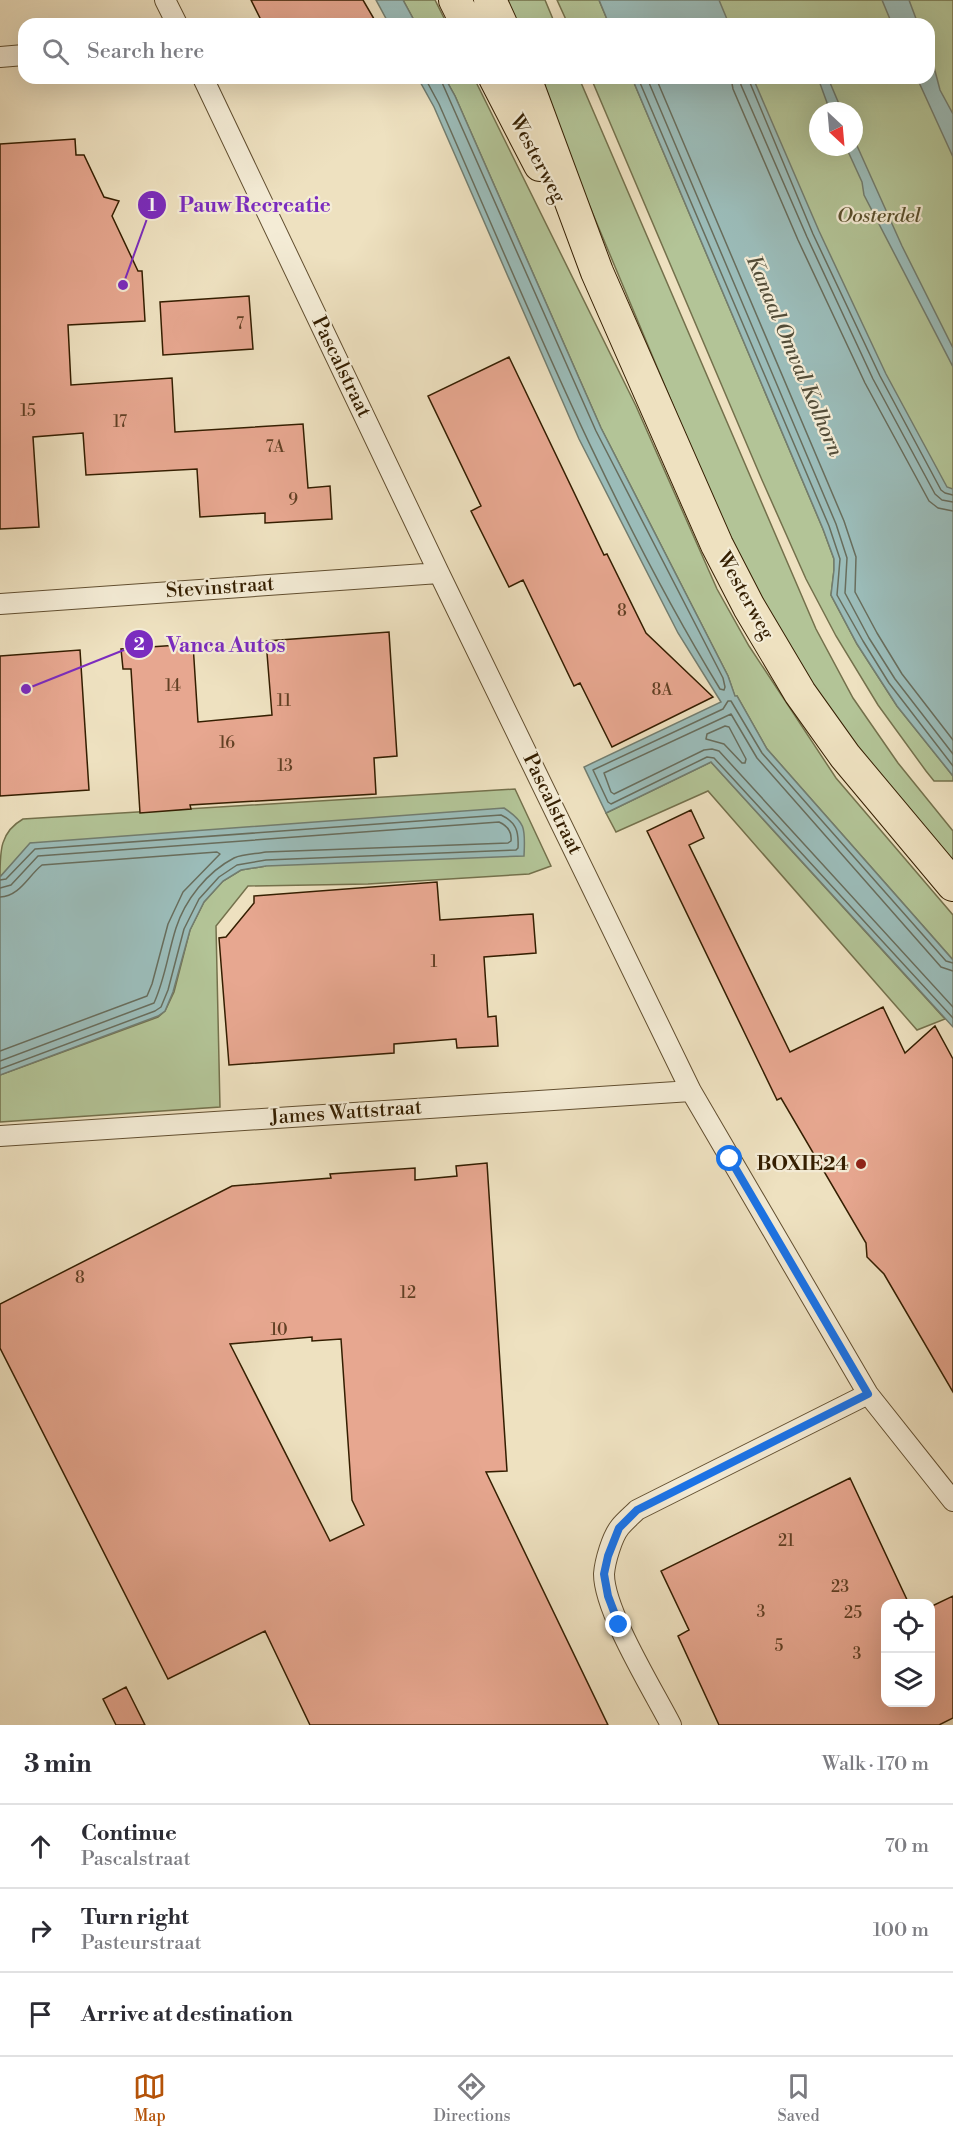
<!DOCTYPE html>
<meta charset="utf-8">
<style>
body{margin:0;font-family:"Libre Bodoni",serif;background:#f7f7f7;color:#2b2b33}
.controls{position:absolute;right:18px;bottom:18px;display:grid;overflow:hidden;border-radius:12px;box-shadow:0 6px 24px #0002}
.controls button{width:54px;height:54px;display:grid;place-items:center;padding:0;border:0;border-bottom:2px solid #e1e1e2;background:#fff;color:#2b2b33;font:30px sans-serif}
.compass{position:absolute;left:809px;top:102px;width:54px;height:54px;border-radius:50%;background:#fff;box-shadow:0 6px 24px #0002;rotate:154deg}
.stop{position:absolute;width:18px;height:18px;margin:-14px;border:4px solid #1a73e8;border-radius:50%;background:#fff}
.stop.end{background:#1a73e8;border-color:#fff;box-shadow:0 2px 6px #0008}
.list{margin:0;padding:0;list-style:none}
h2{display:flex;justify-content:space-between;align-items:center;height:78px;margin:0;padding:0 24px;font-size:26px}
h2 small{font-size:20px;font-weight:400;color:#7c7c81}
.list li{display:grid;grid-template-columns:39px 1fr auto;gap:18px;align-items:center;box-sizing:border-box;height:84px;padding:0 24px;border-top:2px solid #e1e1e2}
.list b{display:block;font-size:22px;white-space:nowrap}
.list p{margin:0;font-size:20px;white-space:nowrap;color:#7c7c81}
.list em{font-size:20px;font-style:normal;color:#7c7c81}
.icon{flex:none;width:33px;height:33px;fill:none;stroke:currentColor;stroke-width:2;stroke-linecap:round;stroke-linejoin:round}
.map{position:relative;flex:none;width:953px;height:1725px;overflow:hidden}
.search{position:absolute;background:#fff;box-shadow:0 6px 24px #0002;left:18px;right:18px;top:18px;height:66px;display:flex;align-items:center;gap:15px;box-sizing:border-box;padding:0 21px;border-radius:18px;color:#7c7c81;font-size:22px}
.sheet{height:330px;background:#fff}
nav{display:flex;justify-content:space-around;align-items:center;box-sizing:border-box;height:84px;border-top:2px solid #e1e1e2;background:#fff;font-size:16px;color:#7c7c81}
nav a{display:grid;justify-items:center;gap:3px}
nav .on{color:#b45309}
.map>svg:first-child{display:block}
.green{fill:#b3c497;stroke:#74714c;stroke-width:1.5;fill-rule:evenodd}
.water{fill:#9bbcb9;stroke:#727d6f;stroke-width:1.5}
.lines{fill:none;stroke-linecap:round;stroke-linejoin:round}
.shore{stroke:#686d5c;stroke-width:1.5}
.building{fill:#e7a790;stroke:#341e00;stroke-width:1.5;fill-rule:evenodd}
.street-casing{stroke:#624f30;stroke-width:22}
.primary-casing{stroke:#341e00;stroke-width:34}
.street{stroke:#f4ecd6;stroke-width:20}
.primary{stroke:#eee1c0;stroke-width:32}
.route{stroke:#1a73e8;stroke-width:8}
.poi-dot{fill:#8f2418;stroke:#f4ecd6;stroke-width:2}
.labels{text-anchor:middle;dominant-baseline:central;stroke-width:4.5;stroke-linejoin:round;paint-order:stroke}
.number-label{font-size:16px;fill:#614024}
.street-label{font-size:20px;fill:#341e00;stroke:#f4ecd6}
.park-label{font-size:20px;font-style:italic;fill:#5a502d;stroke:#f4ecd6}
.poi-label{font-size:20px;font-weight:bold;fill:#341e00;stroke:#f4ecd6;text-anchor:end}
.water-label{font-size:21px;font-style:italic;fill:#534d38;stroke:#f4ecd6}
.leader{fill:none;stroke:#7b2cbf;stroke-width:2}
.callout-dot{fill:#7b2cbf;stroke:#f4ecd6;stroke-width:2}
.mark-label{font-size:18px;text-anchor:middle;font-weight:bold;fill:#fff}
.callout-label{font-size:21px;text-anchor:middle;font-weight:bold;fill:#7b2cbf;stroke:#f4ecd6;stroke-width:4.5;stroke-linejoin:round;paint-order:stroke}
</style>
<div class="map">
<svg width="953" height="1725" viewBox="0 0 953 1725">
<rect width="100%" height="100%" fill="#eee1c0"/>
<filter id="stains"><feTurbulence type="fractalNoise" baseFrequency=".00333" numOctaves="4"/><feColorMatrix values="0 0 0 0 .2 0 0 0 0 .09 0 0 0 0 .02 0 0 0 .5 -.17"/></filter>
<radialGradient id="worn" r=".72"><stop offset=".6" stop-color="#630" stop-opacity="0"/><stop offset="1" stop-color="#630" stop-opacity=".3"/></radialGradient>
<!-- green -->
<path class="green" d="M403,0h32l12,24h-31z
M500,0h45l10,24h-44z
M557,0h42l10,24h-41z
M709,0h244v504l-69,-102 -142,-324h187v-54h-210zM818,111h36v36h-36z
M445,78h29l162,328 81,183 32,57 87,132 117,137v45l-186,-211 -30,-53 -2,1 -7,-21 -127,-248 -146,-332z
M536,78h43l237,551 37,69 45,65 55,68v32l-97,-115 -58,-81 -42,-76 -50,-107z
M591,78h41l191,451 11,30v11l-3,25 26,49 40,62 56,70v5h-19l-8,-10 -48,-66 -42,-69 -30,-57 -44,-99z
M711,762l234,257 -28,11 -209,-239 -92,41 -10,-19z
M515,789l36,77 -22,8 -161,10 -120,2 -32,40 4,181 -220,15v-47l158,-58 7,-6 9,-19 16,-62 14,-28 19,-21 18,-11 25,-4 -235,-23 -31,34c0,-26 0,-45 23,-58z"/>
<!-- water -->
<path class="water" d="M376,0h27l13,24h-27z
M599,0h120l10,24h-120z
M882,0h27l9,24h-26z
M929,48l11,42 13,24v43l-36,-79h12z
M418,78h27l10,18 146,332 127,248 7,20h2l30,53 186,211v67l-242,-265 -105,51 -22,-46 137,-65 -43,-69 -99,-194 -145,-332z
M632,78h121l66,153 67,143 61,113 6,2v287l-56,-70 -40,-62 -26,-49 3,-25v-11l-11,-30z
M818,78h10l14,33h-12z
M854,139l48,107 51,102v19l-89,-172 -2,-13 -16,-35h8z
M504,808c23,15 21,22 20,48l-258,10 -25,4 -18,11 -19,21 -14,28 -17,62 -8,19 -7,5 -158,59v-198l30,-34z"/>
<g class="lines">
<!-- shore -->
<path class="shore" d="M425,78l14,26c87,198 168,400 281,585l4,1 1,-3 -2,-9 -127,-247 -156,-353
M638,78l191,448 11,33 -3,36 26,46 26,42 64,83
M647,78l189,446 11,34 -2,35 24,45 26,41 58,75
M656,78l188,443 12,36 -1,35 22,41 25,41 51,66
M731,78l2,11 65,151 67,143 64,118 9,7 15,3
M740,78l1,7 66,152 66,142 62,115 7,6 11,2
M748,78l65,156 67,142 61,114 4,3 8,2
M725,726l4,1 17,32 -1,4h-3l-18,-19 -18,-5 1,-5z
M0,880l6,-1 29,-30 466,-34c15,7 18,16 17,33l-2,2 -250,10 -29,5 -18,12 -20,22 -15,30 -16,61 -7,17 -6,4 -155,58
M0,888l11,-3 27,-29 461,-34c9,4 13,10 12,19l-3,2 -242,9c-10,2 -23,2 -32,6 -27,14 -49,42 -58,70 -8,25 -11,51 -22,75l-154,58
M0,897c20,-1 28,-21 42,-32l175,-13 3,2 -37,38 -15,32 -16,60 -5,12 -147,55
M953,963l-7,-2 -184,-208 -31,-52h-3l-5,8 -130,61 15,32 3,2 96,-47 7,1 239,260
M953,971l-12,-4 -184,-209 -26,-44 -127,59 7,19 3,2 90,-44 8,-1 7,2 234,256"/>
</g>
<!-- building -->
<path class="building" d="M251,0h112l14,24h-114z
M75,139l1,16h8l20,42 15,4 -7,15 26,55h4l3,50 -77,4 3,60 101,-7 3,54 128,-8 5,64 22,-2 2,33 -67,4v-10l-65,4 -3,-48 -111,6 -3,-42 -50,4 6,90 -39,2v-385z
M249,296l4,53 -90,6 -3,-53z
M509,357l95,198 3,-1 39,79 67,64 -101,50 -32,-64 -6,3 -51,-106 -14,7 -38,-76 10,-5 -53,-110z
M389,632l8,124 -23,2 2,36 -186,11 1,4 -51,4 -9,-144h-8l-2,-20 72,-5 5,78 74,-7 -6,-74z
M80,650l9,140 -89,6v-140z
M691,810l13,28 -15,7 101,207 93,-45 22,46 30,-27 18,33v333l-69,-118 -17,-17 -1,-14 -85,-145 -4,2 -130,-269z
M437,882l3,38 93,-6 3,39 -52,4 4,60 8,-1 2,30 -41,2 -1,-9 -62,5v9l-165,12 -10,-127 7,-1 28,-34v-7z
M487,1163l20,308 -21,1 122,253h-298l-45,-94 -97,48 -168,-331v-44l232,-118 99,-8 -1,-4 85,-6v12l42,-4 -1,-10zM312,1337v4l29,-2 11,161 12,25 -34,16 -100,-197z
M850,1478l59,126h-24v98h45v-95l23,-11v122l-14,7h-220l-41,-89 11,-6 -28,-59z
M126,1687l19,38h-29l-13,-26z"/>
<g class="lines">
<defs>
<path id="street" d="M165,0l12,24
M0,57l24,-2
M203,78l236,495 252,518 177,303 85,107
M0,604l439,-31
M0,1136l691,-45
M671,1725c-18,-35 -67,-114 -67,-151 1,-13 8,-37 16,-47 5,-6 11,-11 17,-17l231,-116"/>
<path id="primary" d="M455,0l12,24
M490,0l11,24
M495,78l45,87
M525,78l72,194 120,273 32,62 51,86 45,63 108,129"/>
</defs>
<!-- street casing -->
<use href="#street" class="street-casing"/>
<!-- primary casing -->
<use href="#primary" class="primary-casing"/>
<!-- street -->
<use href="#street" class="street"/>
<!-- primary -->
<use href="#primary" class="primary"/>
</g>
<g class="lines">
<!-- route -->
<path class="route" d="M619,1625l-11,-29 -4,-22 4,-18 11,-28 18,-18 231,-116 -138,-235"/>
</g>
<!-- markers -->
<circle class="poi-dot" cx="861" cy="1164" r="6"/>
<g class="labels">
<!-- number labels -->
<g class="number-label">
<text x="240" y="324">7</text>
<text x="28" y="411">15</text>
<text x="120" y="422">17</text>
<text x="275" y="447">7A</text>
<text x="293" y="500">9</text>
<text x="622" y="611">8</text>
<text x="173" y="686">14</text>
<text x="662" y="690">8A</text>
<text x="284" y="701">11</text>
<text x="227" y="743">16</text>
<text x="285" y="766">13</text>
<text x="434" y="962">1</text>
<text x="80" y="1278">8</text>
<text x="408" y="1293">12</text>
<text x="279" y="1330">10</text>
<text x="786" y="1541">21</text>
<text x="840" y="1587">23</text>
<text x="761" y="1612">3</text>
<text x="853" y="1613">25</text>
<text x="779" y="1646">5</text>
<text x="857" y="1654">3</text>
</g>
<!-- street labels -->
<g class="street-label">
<text transform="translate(537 159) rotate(62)">Westerweg</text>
<text transform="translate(341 367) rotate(64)">Pascalstraat</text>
<text transform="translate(220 588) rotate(-4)">Stevinstraat</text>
<text transform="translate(745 596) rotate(61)">Westerweg</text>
<text transform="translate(552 804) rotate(64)">Pascalstraat</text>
<text transform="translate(346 1113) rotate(-4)">James Wattstraat</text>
</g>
<!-- park labels -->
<g class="park-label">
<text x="879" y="216">Oosterdel</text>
</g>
<!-- poi labels -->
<g class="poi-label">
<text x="849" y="1164">BOXIE24</text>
</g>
<!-- water labels -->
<g class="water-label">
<text transform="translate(794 356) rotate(67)">Kanaal Omval Kolhorn</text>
</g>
</g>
<!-- callouts -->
<path class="leader" d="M123 285L152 205M26 689L139 644"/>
<g class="callout-dot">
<circle cx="123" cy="285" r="6"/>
<circle cx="26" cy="689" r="6"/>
<circle cx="152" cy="205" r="15"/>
<circle cx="139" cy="644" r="15"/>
</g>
<g class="mark-label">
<text x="152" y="211">1</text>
<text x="139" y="650">2</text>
</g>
<g class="callout-label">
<text x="255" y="212">Pauw Recreatie</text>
<text x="226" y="652">Vanca Autos</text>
</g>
<rect width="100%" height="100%" filter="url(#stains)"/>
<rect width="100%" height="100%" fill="url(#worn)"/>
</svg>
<div class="controls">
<button><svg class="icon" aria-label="locate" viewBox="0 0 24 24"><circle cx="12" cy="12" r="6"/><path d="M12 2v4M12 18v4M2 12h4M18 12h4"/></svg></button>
<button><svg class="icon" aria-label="layers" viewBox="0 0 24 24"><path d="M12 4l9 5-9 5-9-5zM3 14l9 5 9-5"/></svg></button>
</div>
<svg class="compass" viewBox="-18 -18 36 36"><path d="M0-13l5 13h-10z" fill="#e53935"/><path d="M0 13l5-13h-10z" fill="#7c7c81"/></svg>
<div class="stop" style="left:730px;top:1159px"></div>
<div class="stop end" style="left:619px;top:1625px"></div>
<div class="search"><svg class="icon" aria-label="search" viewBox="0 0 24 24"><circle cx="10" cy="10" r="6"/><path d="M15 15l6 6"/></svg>Search here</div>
</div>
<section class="sheet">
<h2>3 min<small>Walk · 170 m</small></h2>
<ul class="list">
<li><svg class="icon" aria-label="ahead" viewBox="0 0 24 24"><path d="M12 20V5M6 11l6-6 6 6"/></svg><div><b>Continue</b><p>Pascalstraat</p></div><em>70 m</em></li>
<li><svg class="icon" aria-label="right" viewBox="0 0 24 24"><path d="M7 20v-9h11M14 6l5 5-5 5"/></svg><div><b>Turn right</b><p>Pasteurstraat</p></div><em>100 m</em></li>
<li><svg class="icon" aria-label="arrive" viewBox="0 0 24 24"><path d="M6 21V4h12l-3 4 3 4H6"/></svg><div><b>Arrive at destination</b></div></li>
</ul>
</section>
<nav>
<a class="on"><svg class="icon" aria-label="map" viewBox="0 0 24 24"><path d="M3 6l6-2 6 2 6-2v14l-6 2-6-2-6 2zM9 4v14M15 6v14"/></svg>Map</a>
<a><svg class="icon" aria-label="directions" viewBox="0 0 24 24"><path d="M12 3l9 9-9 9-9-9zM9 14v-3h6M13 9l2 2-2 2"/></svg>Directions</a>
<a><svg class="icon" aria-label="saved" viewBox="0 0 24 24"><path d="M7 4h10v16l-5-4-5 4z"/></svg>Saved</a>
</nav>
